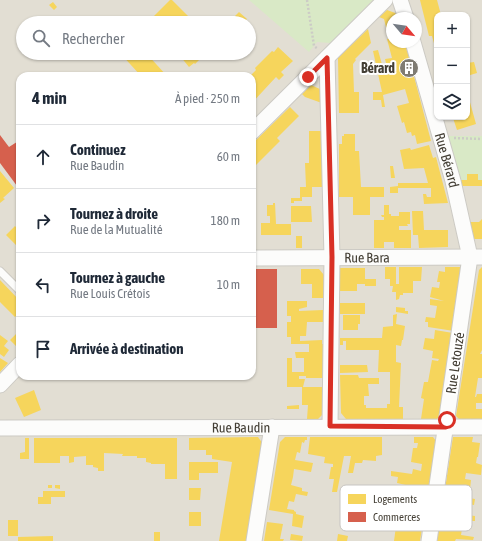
<!DOCTYPE html>
<html lang="fr">
<meta charset="utf-8">
<style>
body{margin:0;font-family:"Asap Condensed",sans-serif;background:#f2f2f3;color:#1f2937}
.controls{position:absolute;right:12px;top:12px;display:grid;overflow:hidden;border-radius:8px;box-shadow:0 1px 3px #0004}
.controls button{width:36px;height:36px;display:grid;place-items:center;padding:0;border:0;border-bottom:1px solid #e0e1e3;background:#fff;color:#1f2937;font:20px sans-serif}
.compass{position:absolute;left:386px;top:12px;width:36px;height:36px;border-radius:50%;background:#fff;box-shadow:0 1px 3px #0004;rotate:119deg}
.stop{position:absolute;width:12px;height:12px;margin:-9px;border:3px solid #d93025;border-radius:50%;background:#fff}
.stop.end{background:#d93025;border-color:#fff;box-shadow:0 1px 4px #0008}
.list{margin:0;padding:0;list-style:none}
h2{display:flex;justify-content:space-between;align-items:center;height:52px;margin:0;padding:0 16px;font-size:17px}
h2 small{font-size:13px;font-weight:400;color:#747a83}
.list li{display:grid;grid-template-columns:26px 1fr auto;gap:12px;align-items:center;box-sizing:border-box;height:64px;padding:0 16px;border-top:1px solid #e0e1e3}
.list b{display:block;font-size:15px;white-space:nowrap}
.list p{margin:0;font-size:13px;white-space:nowrap;color:#747a83}
.list em{font-size:13px;font-style:normal;color:#747a83}
.icon{flex:none;width:22px;height:22px;fill:none;stroke:currentColor;stroke-width:2;stroke-linecap:round;stroke-linejoin:round}
.map{position:relative;flex:none;width:482px;height:541px;overflow:hidden}
.search{position:absolute;background:#fff;box-shadow:0 1px 3px #0004;left:16px;top:16px;width:240px;height:44px;display:flex;align-items:center;gap:10px;box-sizing:border-box;padding:0 14px;border-radius:22px;color:#747a83;font-size:15px}
.panel{position:absolute;background:#fff;box-shadow:0 1px 3px #0004;left:16px;top:72px;width:240px;height:308px;border-radius:12px}
.map>svg:first-child{display:block}
.residential{fill:#e2ded3;fill-rule:evenodd}
.green{fill:#d9e9c6}
.homes{fill:#f6d55c}
.shops{fill:#d6604d}
.lines{fill:none;stroke-linecap:round;stroke-linejoin:round}
.service-casing{stroke:#cccac4;stroke-width:9}
.minor-casing{stroke:#cccac4;stroke-width:17}
.path{stroke:#cccbc6;stroke-width:2.5;stroke-dasharray:2 2;stroke-linecap:butt}
.service{stroke:#fcfcfb;stroke-width:7}
.minor{stroke:#fcfcfb;stroke-width:15}
.route{stroke:#d93025;stroke-width:5}
.labels{text-anchor:middle;dominant-baseline:central;stroke-width:4;stroke-linejoin:round;paint-order:stroke}
.poi-label{font-size:14px;font-weight:bold;fill:#433e34;stroke:#fff;text-anchor:end}
.street-label{font-size:14px;fill:#433e34;stroke:#fff}
.key{fill:#fff;stroke:#c7c5c2;stroke-width:1}
.key-label{font-size:11px;fill:#433e34}
</style>
<div class="map">
<svg width="482" height="541" viewBox="0 0 482 541">
<rect width="100%" height="100%" fill="#eeece6"/>
<!-- residential -->
<path class="residential" d="M0,0h482v541h-482zM437,15h30v102h-30zM392,18h24v24h-24zM23,23h226v30h-226zM20,76h232v300h-232z"/>
<!-- green -->
<path class="green" d="M249,0h124l-43,43 -13,-1 -8,10z
M444,136h38v44h-24z"/>
<!-- homes -->
<path class="homes" d="M170,0h2l23,23h-48z
M420,0h17l4,15h-4v39l-5,-18h-3z
M53,2l4,5 -3,3 -5,-5z
M387,10l11,4 1,4h-7v18l-2,-6 -3,1 -3,-12 -5,-2z
M239,12l8,7 -4,4 -8,-7z
M368,29l3,14 -16,16 1,1 -3,4 1,28h5v21h-20l-1,-55z
M392,38v4h13l26,99 -14,3 -2,-9 -3,1 -1,-4 -4,1 -3,-11 -2,1 -5,-17 12,-3 -4,-14 -22,6 2,12h-3l-1,-7h-8v-8h9l-9,-41 5,-1 5,18 4,-1 -2,-8 7,-1 -5,-19z
M278,47l15,14 -12,11 3,3 -5,5 -3,-3 -24,26v-27h-2l6,-6 -1,-2 17,-17 2,1z
M120,53h26l21,23h-26z
M184,53h22l-11,11 -1,-1 -5,4 -9,-11z
M474,62l3,11 -10,3v-13z
M311,85l11,5v13l-3,-1 -14,-5 -3,-3z
M469,88l1,6 -2,1 8,29 -19,6 -4,-12 14,-1v-28z
M290,107l9,9 -22,22 3,3 -28,28v-25z
M309,131h13l1,56h-11v10h-10v4h-8v2h-3v-5h9v-11h6l-1,-24h4z
M344,134h11v17h4l2,36h23v10h-14v18h-17v-18h-14v-53h3v-8h2z
M429,145l4,13 3,-1 12,46 -24,1 -1,-10h3l1,3h4v-9h-33v5h-8v-6l8,-1v-3h30l-4,-15 -20,1 -4,-19 10,-2 1,2z
M390,166h3l2,12h-4z
M0,171l14,17 -11,10 2,1 -5,4z
M467,174h11v6h4v6h-22l-2,-6h9z
M273,203h2l1,21h15v11h-30v-12h9v-7h-3v-11h6z
M384,205h5v9h2v2h8v-4h11v12h-3l1,2h-9v4h12v18h-17v-6h-10v6h-10v-28h10v-3h-2l-1,-2h3z
M291,206h20l1,16h-21z
M412,211h11l1,19h24v17l-29,1 -1,-13h-5z
M482,219v20h-8l-5,-17h10z
M15,226l5,6v9l-4,4 -10,-10z
M296,236h6v12h-6z
M385,267h11v17h3v-17h23l-1,14h-8v12h-10v2h-3l-1,4 -3,1v-8h-4l1,-6h-3v-7h-5z
M445,267h19l-10,64 -26,-4v-5h-3l1,-5 9,1 2,-12 -7,-1v-6l14,2 -14,-4 2,-10 7,1 1,-6h-3l2,-11 6,1z
M482,267v83l-2,4h2v24h-4l-3,19h1l1,-3h5v9h-6v6h6v10h-23l-3,-3 23,-146z
M340,268h25v11h11v7h-11v-2h-8v7h-17z
M301,269h18l5,6v23h-12v-14h-11z
M0,280l20,21v16l-3,-2 -2,2 -15,-15z
M287,301h20v6l-8,2v2l24,-1v12h-16l-1,14h-6v5l22,-1v4h1l1,34h-18v-2h-7v3h6l-2,8h-16v-29h5v14h12v-14h-8l-1,-6h14v-8h-18v-7h-4v-15h4v-6h-4z
M340,303h25v11h-25z
M396,307l9,1v3h3v3l-12,-2z
M397,314l-1,10 9,2 -2,14h-1l-1,6 -5,-1v17l5,1 -2,44h4v12h-57l-5,-6 -1,-38h18l1,3h20v6h-11l1,12h-5v9h2v3h21v-4h3v-32h-12l1,-22h-33v-9h-3v4h-3v-7h42l1,-11 10,-1v-11z
M343,315h17v9h-2v6h-15z
M20,330v20l-10,-10z
M435,330l18,3 -13,83 -3,3h-16l3,-20 -3,-1 3,-16h4l4,-22 6,1 1,-2 -7,-1 1,-7 -10,-2 2,-11 9,1z
M0,335l8,6 -4,5 5,4 -5,7 -4,-3z
M0,358l8,5 -8,9z
M340,365h27l1,7 -28,1z
M302,387h22v26l-6,6h-11l1,-14h-6z
M34,390l7,20 -17,7 -9,-19z
M299,405v4h-12v-3z
M258,437l5,7 -16,97h-28l13,-79 -20,-3v-4h-6v-5h-17v-12z
M285,437h22v3h-2l-1,3 -2,-1 -2,11 -3,-1 -2,8 18,3 -2,9 -17,-3 -1,8 -2,8 11,3v3l6,1 -1,4 -11,-2 -2,8 -5,-1 -2,8 7,1v1l2,1v2l8,2 -2,12 -10,-2 1,-12 -24,-4 11,-68z
M310,437h72v18l-6,1v5l-13,-1 -1,3h-7l-2,10h-5l3,-17h-7l-7,36h-5l2,-13h-5l2,-12h2v-3l-9,-1 1,-6 -17,-3z
M414,437h19l3,4 -16,100h-26l3,-22h-5l1,-5 7,1 1,-8 -11,-1 1,-5 11,1 1,-6 -15,-2 1,-5 20,3 1,-6 -13,-3 1,-6 -7,-1v-5l21,3 1,-5 8,2 1,-7 -11,-2 2,-14h4l1,-5h-4z
M453,437h20l-1,5 8,1 -2,14h-1l-1,6 6,2 -1,10 -15,-2 -1,6 6,1 -2,18 6,1 -1,6 -6,-1 -1,5 -7,-1 -1,6 16,2v5h-9l-2,8h-2l-1,6 13,2 -1,3 -17,-1 -1,2h-18z
M25,438h4v21h-9v-6l5,-1z
M34,438h143v41h-12v-15h-14v-1l-5,-1v-4h-9v-2h-15l1,-2 -19,-1v18h-6v-3l-5,-1v-2h-7v-9l-12,1v5l-5,1v-7h-9v7h-26z
M189,462h29v11h-19v7h-10z
M48,485h4v3h-4z
M55,485h5v4l-5,-1z
M189,488h12l-1,12h-11z
M43,491h22v6h-14v7h-13v-7h5z
M189,512h12v14h-12z
M8,520h10v16h-10z
M267,522l16,2 -3,15h4l-1,2h-19z
M154,532h6v9h-6z
M291,534l12,2 -1,5 -12,-1z
M338,534l10,2 -1,5h-10z
M53,536v5h-35v-4z"/>
<!-- shops -->
<path class="shops" d="M0,135l9,12 11,-7v50l-20,-27z
M252,269h25v59h-25z"/>
<g class="lines">
<defs>
<path id="service" d="M0,271l20,20"/>
<g id="minor">
<path d="M400,0l6,18"/>
<path id="s1" d="M413,42l40,139 17,76 -41,284"/>
<path d="M327,58l5,199 -2,169"/>
<path d="M252,132l133,-132"/>
<path id="s2" d="M252,258l230,-1"/>
<path d="M0,385l20,-21"/>
<path id="s3" d="M0,428l482,-1"/>
<path d="M254,541l18,-114"/>
</g>
</defs>
<!-- service casing -->
<use href="#service" class="service-casing"/>
<!-- minor casing -->
<use href="#minor" class="minor-casing"/>
<!-- path -->
<path class="path" d="M307,0l7,46 4,3
M454,138l28,1"/>
<!-- service -->
<use href="#service" class="service"/>
<!-- minor -->
<use href="#minor" class="minor"/>
</g>
<g class="lines">
<!-- route -->
<path class="route" d="M308,77l19,-19 5,199 -2,169 116,1 1,-7"/>
</g>
<!-- icons -->
<defs>
<symbol id="building-disc" viewBox="-11 -11 22 22"><circle r="9.5" fill="#7f7b72" stroke="#fff"/><path d="M-4-6H4V6H1V3H-1V6H-4ZM-2.5-4.3h1.7v1.8h-1.7ZM.8-4.3h1.7v1.8H.8ZM-2.5-1h1.7V.8h-1.7ZM.8-1h1.7V.8H.8Z" fill="#fff"/></symbol>
</defs>
<g fill-rule="evenodd">
<use href="#building-disc" x="398" y="57" width="22" height="22"/>
</g>
<g class="labels">
<!-- poi labels -->
<g class="poi-label">
<text x="395" y="68">Bérard</text>
</g>
<!-- street labels -->
<g class="street-label">
<text stroke="none"><textPath href="#s1" startOffset="123">Rue Bérard</textPath></text>
<text stroke="none"><textPath href="#s2" startOffset="115">Rue Bara</textPath></text>
<text transform="translate(455 363) rotate(-82)">Rue Letouzé</text>
<text stroke="none"><textPath href="#s3" startOffset="241">Rue Baudin</textPath></text>
</g>
</g>
<!-- legend -->
<rect x="340" y="485" width="132" height="46" rx="6" class="key"/>
<rect x="348" y="494" width="18" height="10" fill="#f6d55c"/>
<rect x="348" y="512" width="18" height="10" fill="#d6604d"/>
<g class="key-label">
<text x="373" y="503">Logements</text>
<text x="373" y="521">Commerces</text>
</g>
</svg>
<div class="controls">
<button>+</button>
<button>−</button>
<button><svg class="icon" aria-label="layers" viewBox="0 0 24 24"><path d="M12 4l9 5-9 5-9-5zM3 14l9 5 9-5"/></svg></button>
</div>
<svg class="compass" viewBox="-18 -18 36 36"><path d="M0-13l5 13h-10z" fill="#e53935"/><path d="M0 13l5-13h-10z" fill="#747a83"/></svg>
<div class="stop" style="left:447px;top:420px"></div>
<div class="stop end" style="left:308px;top:77px"></div>
<div class="search"><svg class="icon" aria-label="search" viewBox="0 0 24 24"><circle cx="10" cy="10" r="6"/><path d="M15 15l6 6"/></svg>Rechercher</div>
<section class="panel">
<h2>4 min<small>À pied · 250 m</small></h2>
<ul class="list">
<li><svg class="icon" aria-label="ahead" viewBox="0 0 24 24"><path d="M12 20V5M6 11l6-6 6 6"/></svg><div><b>Continuez</b><p>Rue Baudin</p></div><em>60 m</em></li>
<li><svg class="icon" aria-label="right" viewBox="0 0 24 24"><path d="M7 20v-9h11M14 6l5 5-5 5"/></svg><div><b>Tournez à droite</b><p>Rue de la Mutualité</p></div><em>180 m</em></li>
<li><svg class="icon" aria-label="left" viewBox="0 0 24 24"><path d="M17 20v-9H6M10 6l-5 5 5 5"/></svg><div><b>Tournez à gauche</b><p>Rue Louis Crétois</p></div><em>10 m</em></li>
<li><svg class="icon" aria-label="arrive" viewBox="0 0 24 24"><path d="M6 21V4h12l-3 4 3 4H6"/></svg><div><b>Arrivée à destination</b></div></li>
</ul>
</section>
</div>
